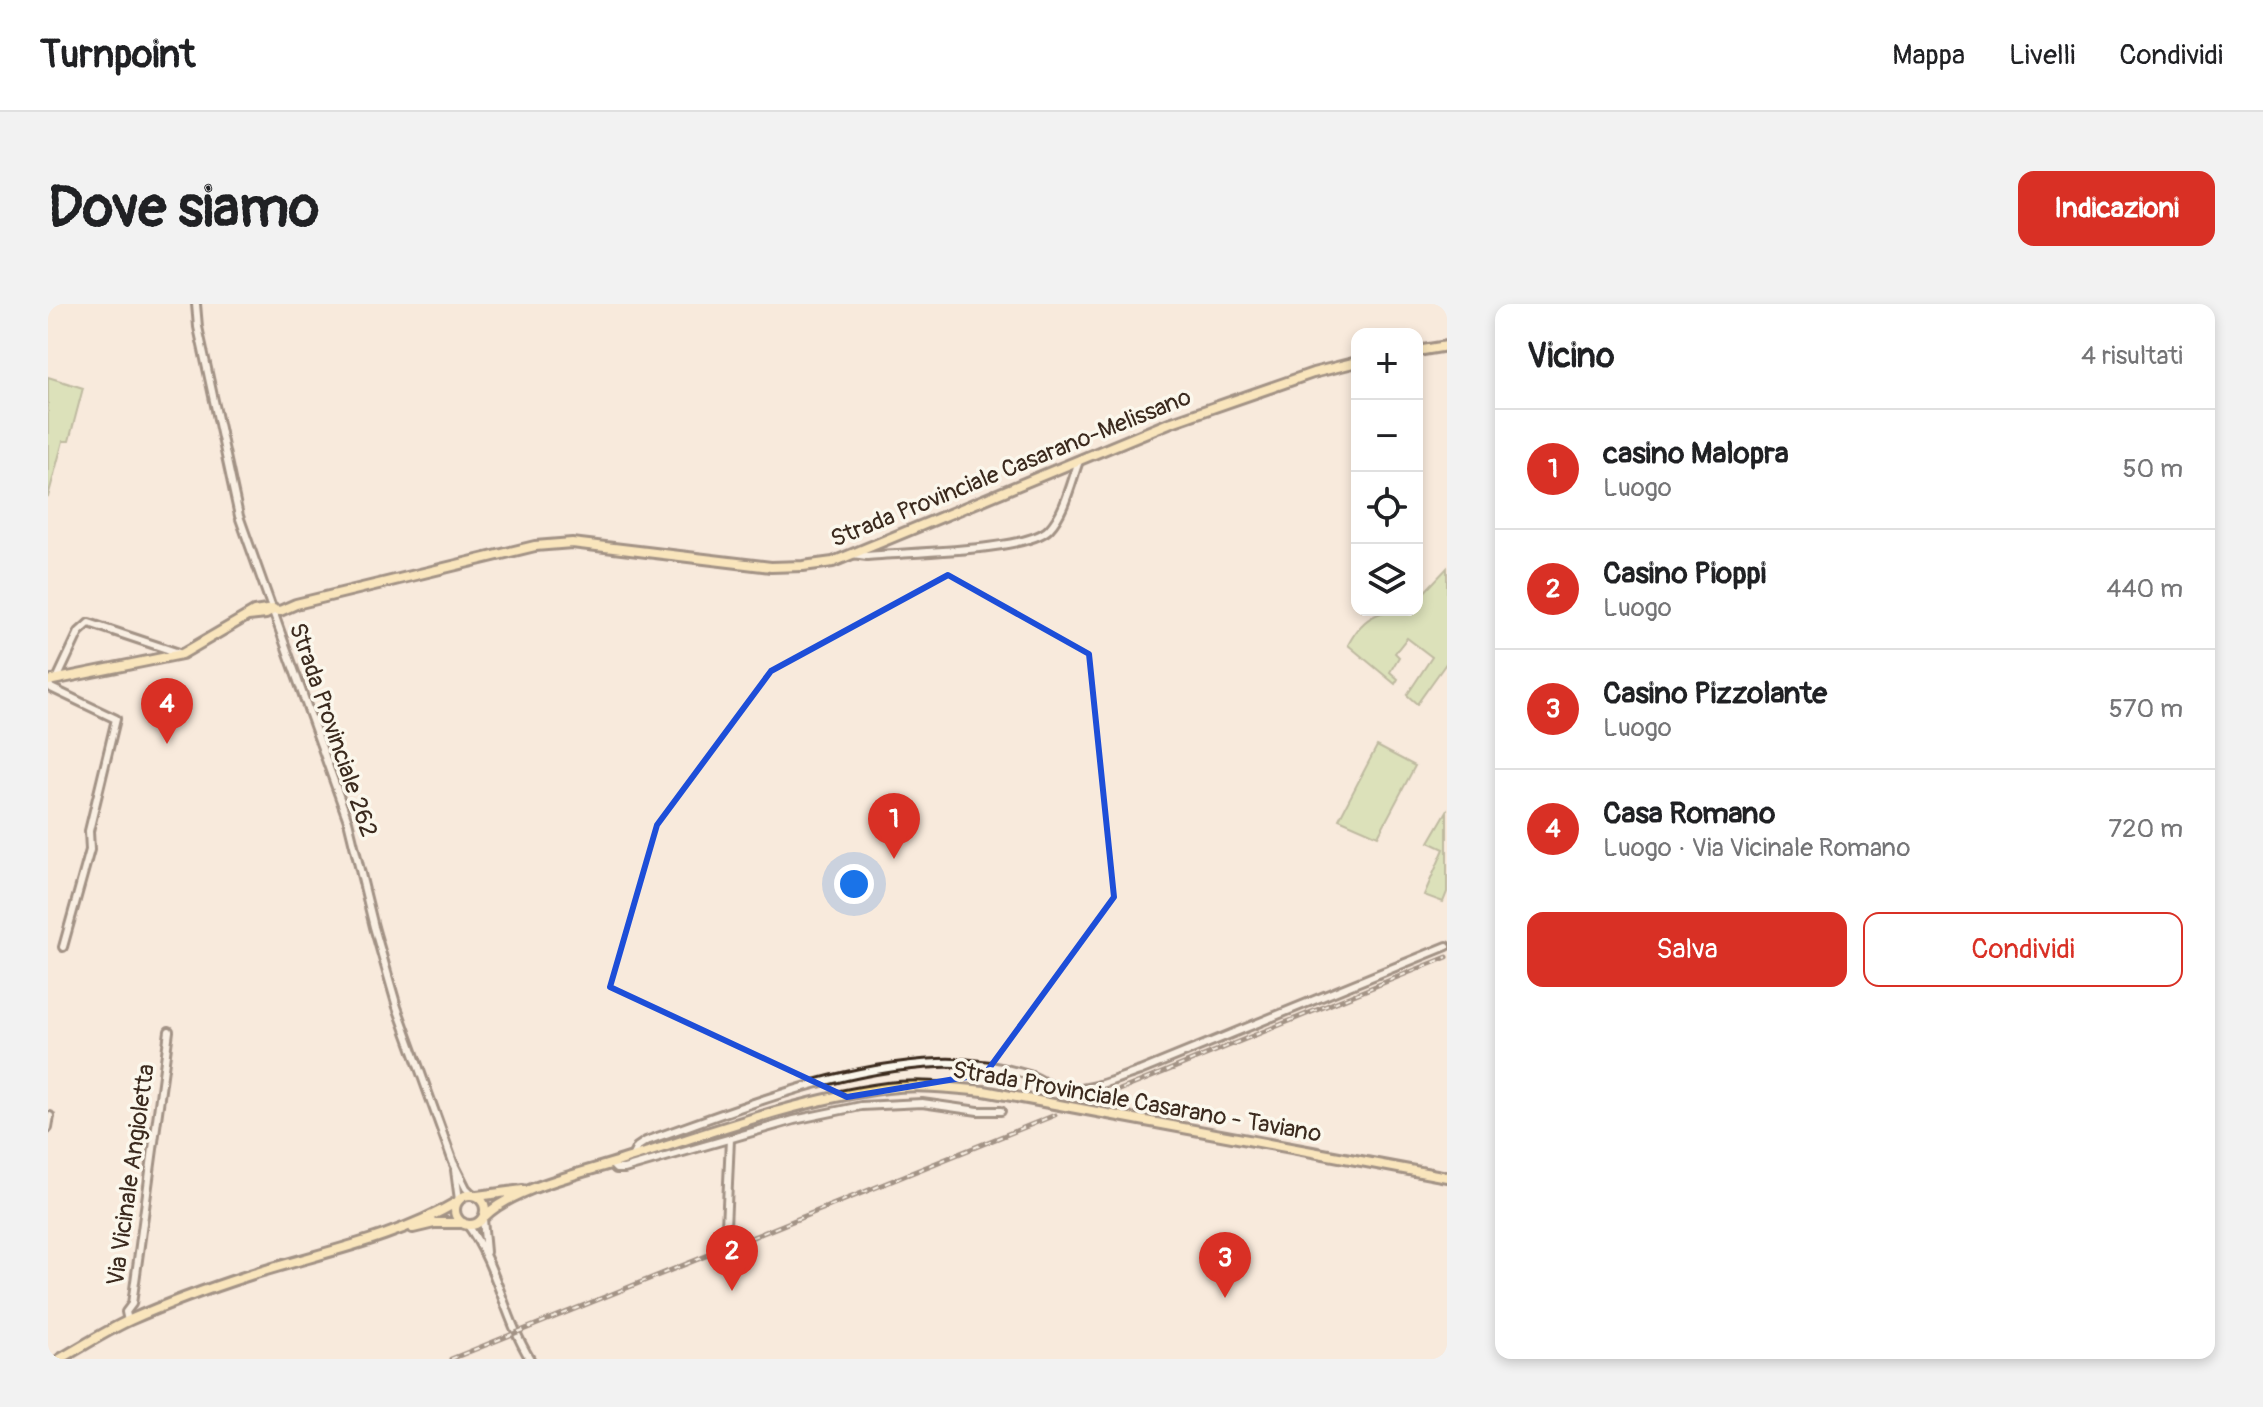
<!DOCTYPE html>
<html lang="it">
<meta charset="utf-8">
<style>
body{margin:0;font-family:Pangolin,sans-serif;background:#f2f2f2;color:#202124}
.controls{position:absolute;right:24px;top:24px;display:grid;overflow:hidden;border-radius:16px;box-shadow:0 4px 12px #0003}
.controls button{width:72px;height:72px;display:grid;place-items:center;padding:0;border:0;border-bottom:2px solid #e0e0e0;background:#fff;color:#202124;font:40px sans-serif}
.you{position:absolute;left:806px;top:580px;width:28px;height:28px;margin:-20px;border:6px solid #fff;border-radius:50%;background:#1a73e8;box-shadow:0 0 0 12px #1a73e833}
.badge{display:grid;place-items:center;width:52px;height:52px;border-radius:50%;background:#d93025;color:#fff;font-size:26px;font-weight:700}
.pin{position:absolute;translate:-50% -66px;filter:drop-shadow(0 2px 4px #0008)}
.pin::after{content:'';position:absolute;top:42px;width:28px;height:24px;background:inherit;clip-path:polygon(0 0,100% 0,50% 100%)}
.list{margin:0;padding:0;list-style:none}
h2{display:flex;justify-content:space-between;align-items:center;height:104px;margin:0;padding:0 32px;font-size:34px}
h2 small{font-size:26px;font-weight:400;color:#757577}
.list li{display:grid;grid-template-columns:52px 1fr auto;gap:24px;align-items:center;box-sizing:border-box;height:120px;padding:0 32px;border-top:2px solid #e0e0e0}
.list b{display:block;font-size:30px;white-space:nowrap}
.list p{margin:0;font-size:26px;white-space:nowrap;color:#757577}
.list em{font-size:26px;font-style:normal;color:#757577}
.actions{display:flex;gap:16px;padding:24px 32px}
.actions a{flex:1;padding:18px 0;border:2px solid #d93025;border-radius:16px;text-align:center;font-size:28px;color:#d93025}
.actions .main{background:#d93025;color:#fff}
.icon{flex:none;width:44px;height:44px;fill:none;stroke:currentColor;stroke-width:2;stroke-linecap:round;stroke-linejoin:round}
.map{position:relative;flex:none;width:1399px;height:1055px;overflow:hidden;border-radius:16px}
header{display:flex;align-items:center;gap:48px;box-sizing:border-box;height:112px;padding:0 40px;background:#fff;border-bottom:2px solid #e0e0e0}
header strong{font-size:38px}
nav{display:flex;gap:44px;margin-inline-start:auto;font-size:28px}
.intro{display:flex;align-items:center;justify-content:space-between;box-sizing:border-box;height:192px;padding:0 48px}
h1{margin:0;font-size:56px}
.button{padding:20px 36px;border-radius:16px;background:#d93025;color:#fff;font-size:28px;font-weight:700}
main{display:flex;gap:48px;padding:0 48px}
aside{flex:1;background:#fff;border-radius:16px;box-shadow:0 4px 12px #0003}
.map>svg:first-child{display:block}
.green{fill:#bad891;stroke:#7a8158;stroke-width:2}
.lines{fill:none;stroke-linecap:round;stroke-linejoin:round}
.minor-casing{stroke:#3b2a1e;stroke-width:12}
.major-casing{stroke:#3b2a1e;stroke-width:14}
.minor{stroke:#fbf7ec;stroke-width:6}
.major{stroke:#fadf96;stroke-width:8}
.rail-casing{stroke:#3b2a1e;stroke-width:5}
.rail{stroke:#fbf7ec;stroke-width:2;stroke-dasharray:6;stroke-linecap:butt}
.marked{fill:none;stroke:#1d4ed8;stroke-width:6;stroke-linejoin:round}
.labels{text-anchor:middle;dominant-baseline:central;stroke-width:7;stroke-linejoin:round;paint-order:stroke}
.street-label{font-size:24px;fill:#3b2a1e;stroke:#fbf7ec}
</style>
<header>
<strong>Turnpoint</strong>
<nav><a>Mappa</a><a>Livelli</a><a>Condividi</a></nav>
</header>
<div class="intro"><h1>Dove siamo</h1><a class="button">Indicazioni</a></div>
<main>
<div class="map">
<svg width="1399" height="1055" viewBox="0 0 1399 1055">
<rect width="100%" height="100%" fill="#f8eadc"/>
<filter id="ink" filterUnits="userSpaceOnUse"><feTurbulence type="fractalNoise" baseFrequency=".0125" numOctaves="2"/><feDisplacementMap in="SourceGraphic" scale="16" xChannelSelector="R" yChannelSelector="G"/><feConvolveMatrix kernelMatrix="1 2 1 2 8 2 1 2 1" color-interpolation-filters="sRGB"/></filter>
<g filter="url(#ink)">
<!-- green -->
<path class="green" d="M0,73l35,11 -14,53h-6l-15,56z
M1399,264v94l-30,42 -10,-9 25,-38 -25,-19 -12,15 4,4 -9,15 8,7 -3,5 -47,-39c17,-33 34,-35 69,-35v-10z
M1329,442l38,20 -37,70 -39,-17z
M1399,507v81l-4,10 -19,-7 20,-46 -15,-7z"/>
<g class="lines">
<defs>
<path id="minor" d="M148,0l2,23 41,189 109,305 26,106 23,80 56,155 13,26 7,7
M804,250l15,2c36,-4 160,-4 182,-27 16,-17 22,-46 30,-68
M9,375l22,-47 10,-9 90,30
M0,378l3,6 65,31 -27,112 1,19 -27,97
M0,824l2,-12
M584,853l5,-10 9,-6c94,-33 192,-74 293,-78 29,-1 63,4 90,12 11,4 23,13 34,14 25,4 54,-11 77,-18l307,-125
M563,860l5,5h8l170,-49 67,-14 61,-3 56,8h23
M407,866l4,30
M435,915l3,33
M419,920c30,41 37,93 63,135
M677,945l5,-110
M80,1017l-2,-9 6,-8 37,-273"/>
<path id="major" d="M1369,47l30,-5
M200,312l18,-2 7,-4 7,1 16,-7 239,-58 37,-3 199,24 32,-1 30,-4 336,-139 144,-50 44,-11
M0,377l134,-27 72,-42 19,-3
M407 906a15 15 0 1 1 30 0a15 15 0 1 1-30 0Z
M429,892l46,-6
M436,913c28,-29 100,-44 139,-57 86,-27 174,-60 264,-72 32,-4 66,0 97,3l463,86
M365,924l21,-5h29
M12,1055c23,-13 46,-28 70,-39 38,-17 80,-32 120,-45 69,-22 145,-36 207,-73"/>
</defs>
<!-- minor casing -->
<use href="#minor" class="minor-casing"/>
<!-- major casing -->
<use href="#major" class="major-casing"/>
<!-- minor -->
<use href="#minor" class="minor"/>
<!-- major -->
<use href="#major" class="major"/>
<defs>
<path id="rail" d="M1052,794l347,-141
M403,1055l604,-244"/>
</defs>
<!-- rail casing -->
<use href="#rail" class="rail-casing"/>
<!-- rail -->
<use href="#rail" class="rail"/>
</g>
</g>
<!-- marked area -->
<path d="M0 0H1399V1055H0ZM900,271l141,79 25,243 -129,177 -138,23 -237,-110 47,-162 114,-154z" fill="#f8eadc" fill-opacity=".55" fill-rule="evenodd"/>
<path class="marked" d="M900,271l141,79 25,243 -129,177 -138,23 -237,-110 47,-162 114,-154z"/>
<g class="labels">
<!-- street labels -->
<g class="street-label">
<text transform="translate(963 164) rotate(-22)">Strada Provinciale Casarano-Melissano</text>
<text transform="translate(285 426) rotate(71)">Strada Provinciale 262</text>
<text transform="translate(1089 798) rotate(10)">Strada Provinciale Casarano - Taviano</text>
<text transform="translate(83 871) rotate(-82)">Via Vicinale Angioletta</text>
</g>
</g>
</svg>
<div class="controls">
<button>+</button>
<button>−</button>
<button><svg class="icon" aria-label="locate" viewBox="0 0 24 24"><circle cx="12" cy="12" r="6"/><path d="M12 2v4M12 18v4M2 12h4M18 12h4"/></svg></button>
<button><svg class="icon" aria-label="layers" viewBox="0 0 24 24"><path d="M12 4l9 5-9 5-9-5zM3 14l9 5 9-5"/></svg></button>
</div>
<div class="you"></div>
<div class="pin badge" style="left:846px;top:555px">1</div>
<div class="pin badge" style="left:684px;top:987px">2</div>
<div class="pin badge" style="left:1177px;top:994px">3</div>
<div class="pin badge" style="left:119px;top:440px">4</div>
</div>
<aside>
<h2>Vicino<small>4 risultati</small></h2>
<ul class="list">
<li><span class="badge">1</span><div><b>casino Malopra</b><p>Luogo</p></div><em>50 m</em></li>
<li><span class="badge">2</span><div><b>Casino Pioppi</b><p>Luogo</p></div><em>440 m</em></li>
<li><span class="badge">3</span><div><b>Casino Pizzolante</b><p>Luogo</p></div><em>570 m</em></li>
<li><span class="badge">4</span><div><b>Casa Romano</b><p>Luogo · Via Vicinale Romano</p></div><em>720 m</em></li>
</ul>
<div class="actions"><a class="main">Salva</a><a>Condividi</a></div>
</aside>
</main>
